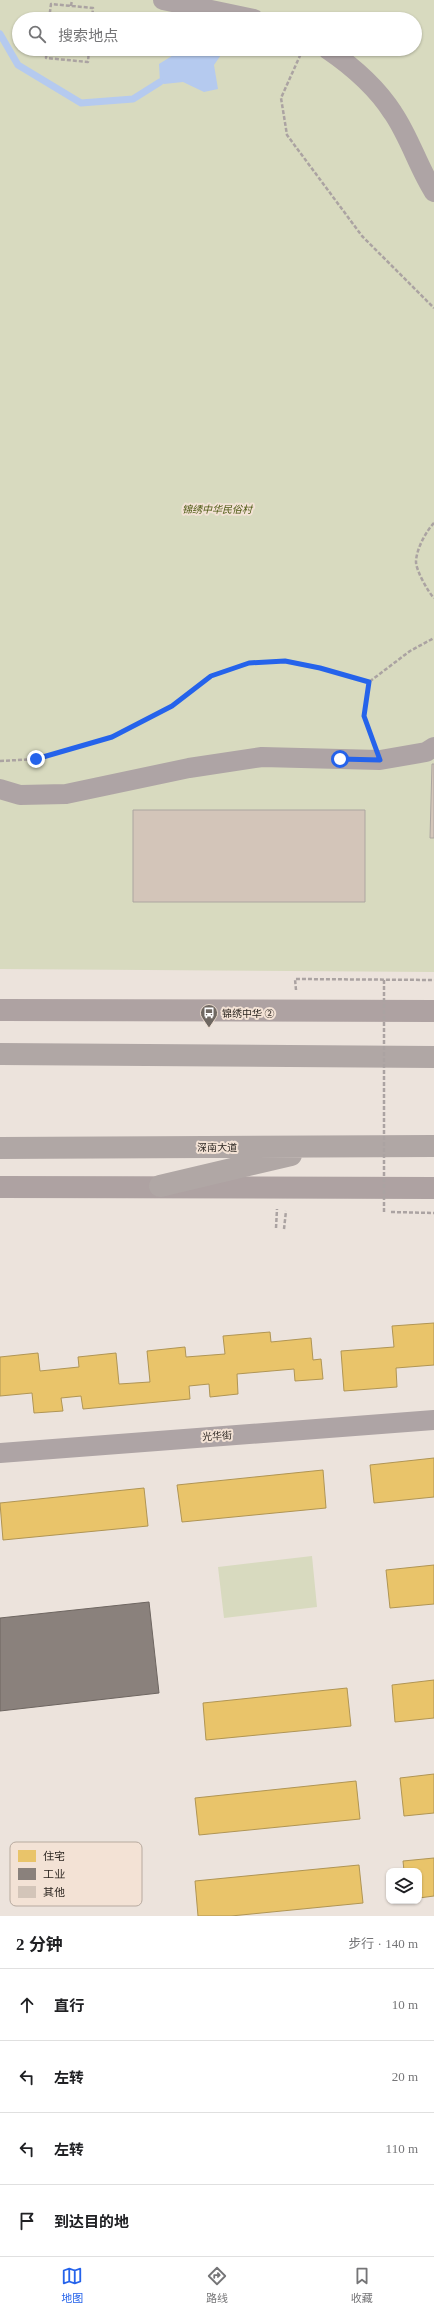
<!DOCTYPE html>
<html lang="zh">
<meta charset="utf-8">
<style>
body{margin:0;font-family:"Times New Roman","Noto Sans SC",serif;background:#f2f2f2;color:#202124}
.controls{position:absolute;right:12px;bottom:12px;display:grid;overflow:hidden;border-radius:8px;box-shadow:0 1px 3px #0004}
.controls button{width:36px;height:36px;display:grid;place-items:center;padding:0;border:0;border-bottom:1px solid #e0e0e0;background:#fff;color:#202124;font:20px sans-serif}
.stop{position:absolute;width:12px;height:12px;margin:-9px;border:3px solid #2563eb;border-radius:50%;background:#fff}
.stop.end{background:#2563eb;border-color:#fff;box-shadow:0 1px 4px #0008}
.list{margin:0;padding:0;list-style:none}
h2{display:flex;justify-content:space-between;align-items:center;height:52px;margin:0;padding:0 16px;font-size:17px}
h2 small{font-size:13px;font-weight:400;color:#757577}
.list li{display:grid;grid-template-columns:26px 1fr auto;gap:12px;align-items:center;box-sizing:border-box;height:72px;padding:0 16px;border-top:1px solid #e0e0e0}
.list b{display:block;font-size:15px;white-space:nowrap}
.list em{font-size:13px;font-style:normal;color:#757577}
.icon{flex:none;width:22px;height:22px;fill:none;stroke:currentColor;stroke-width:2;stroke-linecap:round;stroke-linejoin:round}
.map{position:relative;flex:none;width:434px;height:1916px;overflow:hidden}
.search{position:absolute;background:#fff;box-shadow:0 1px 3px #0004;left:12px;right:12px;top:12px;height:44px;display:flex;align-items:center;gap:10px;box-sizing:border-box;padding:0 14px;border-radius:22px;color:#757577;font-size:15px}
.sheet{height:340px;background:#fff}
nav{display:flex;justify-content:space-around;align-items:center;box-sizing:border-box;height:56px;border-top:1px solid #e0e0e0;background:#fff;font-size:11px;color:#757577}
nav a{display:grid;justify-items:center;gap:2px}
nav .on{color:#2563eb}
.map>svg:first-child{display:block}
.green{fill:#d8dabf;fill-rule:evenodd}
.water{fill:#b5caef}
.homes{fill:#e9c46a;stroke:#b09554}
.industry{fill:#8a817c;stroke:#6e6661}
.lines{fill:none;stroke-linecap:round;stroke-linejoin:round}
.stream{stroke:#b5caef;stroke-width:7}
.building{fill:#d3c5b9;stroke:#aca5a0}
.path{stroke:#aba3a2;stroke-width:2.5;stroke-dasharray:4 2;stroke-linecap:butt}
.street{stroke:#aea4a5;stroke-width:20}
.secondary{stroke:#aea2a2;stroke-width:22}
.primary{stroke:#b0a7a5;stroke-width:22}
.path-bridge{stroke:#aba3a2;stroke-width:2.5;stroke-dasharray:4 2;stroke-linecap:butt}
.route{stroke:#2563eb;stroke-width:5}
.labels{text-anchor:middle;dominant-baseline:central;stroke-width:4;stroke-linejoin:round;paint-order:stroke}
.park-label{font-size:10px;font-style:italic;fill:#4d5912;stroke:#f3e2d5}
.poi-label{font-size:10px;fill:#2c2621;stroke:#f3e2d5;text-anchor:start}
.street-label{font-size:10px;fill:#2c2621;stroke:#f3e2d5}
.key{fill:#f3e2d5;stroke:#b7aa9f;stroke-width:1}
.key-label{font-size:11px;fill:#2c2621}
</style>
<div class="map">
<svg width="434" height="1916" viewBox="0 0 434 1916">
<rect width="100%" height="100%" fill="#ece3dc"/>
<!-- green -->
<path class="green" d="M0,0h434v972l-434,-3zM19,19h396v30h-396z
M312,1556l5,51 -93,11 -6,-51z"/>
<!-- water -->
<path class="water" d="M183,49h42l-11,16 4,24 -14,3 -21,-10 -19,2 -4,-2 -1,-18z"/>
<!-- homes -->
<path class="homes" d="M434,1323v42l-38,3 1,19 -53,4 -3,-40 53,-4 -2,-21z
M270,1332l1,10 40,-4 2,22 8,-1 2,20 -28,2 -1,-12 -57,5 1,20 -28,3 -1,-13 -20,2 1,13 -107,10 -2,-13 -20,2 2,13 -29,2 -2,-20 -32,3v-39l38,-4 2,18 39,-4 -1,-10 38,-4 3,31 31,-2 -3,-31 38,-4 1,10 39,-3 -2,-18z
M434,1458v39l-60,6 -4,-38z
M323,1470l3,38 -144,14 -5,-37z
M144,1488l4,38 -145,14 -3,-37z
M434,1565v39l-44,4 -4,-38z
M434,1680v38l-39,4 -3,-37z
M347,1688l4,38 -145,14 -3,-37z
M434,1774v39l-30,3 -4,-38z
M356,1781l4,38 -161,16 -4,-37z
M434,1858v38l-15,2v-27h-15l-1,-10z
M359,1865l4,38 -132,13h-33l-3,-35z"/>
<!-- industry -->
<path class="industry" d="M149,1602l10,91 -159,18v-93z"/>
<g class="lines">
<!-- stream -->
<path class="stream" d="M0,34l18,31 63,38 52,-4 27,-17"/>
</g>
<!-- building -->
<path class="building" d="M432,764h2v74h-4z
M133,810h232v92h-232z"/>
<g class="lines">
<!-- path -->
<path class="path" d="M71,6l1,-6
M49,19l2,-15 42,4 -1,11
M47,49l-1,9 42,4 1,-13
M303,49l-22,49 6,37 75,101 72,72
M434,523c-8,8 -18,27 -18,39 0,8 12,30 18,36
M373,739l-9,-23 5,-34 41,-31 24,-13
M0,761l37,-2 75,-22 60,-31 39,-30 38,-13 36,-2 35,7 49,14
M296,990l-1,-11 139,1
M391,1212l43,1
M276,1228l1,-19
M284,1229l2,-18"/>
<!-- street -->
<path class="street" d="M163,0l91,19
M327,49c25,17 50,39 66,64 17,25 25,54 41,79
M0,789l20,6 46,-1 123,-26 73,-11 118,3 46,-8 8,-5
M0,1453l434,-33"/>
<!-- secondary -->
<path class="secondary" d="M0,1010l434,1
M0,1187l434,1"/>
<!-- primary -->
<path class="primary" d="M0,1054l434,3
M0,1148l434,-2
M160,1186l131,-31"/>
<!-- path-bridge -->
<path class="path-bridge" d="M384,1212v-232"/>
</g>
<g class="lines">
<!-- route -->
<path class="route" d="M36,759l76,-22 60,-31 39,-30 38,-13 36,-2 35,7 49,14 -5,34 16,44 -40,-1"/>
</g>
<!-- icons -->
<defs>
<symbol id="bus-pin" viewBox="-11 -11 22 30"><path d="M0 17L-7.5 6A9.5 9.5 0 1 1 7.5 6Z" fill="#6f6862" stroke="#f3e2d5"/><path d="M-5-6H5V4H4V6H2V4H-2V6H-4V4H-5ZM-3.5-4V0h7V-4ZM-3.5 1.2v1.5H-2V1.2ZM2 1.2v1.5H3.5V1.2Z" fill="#fff"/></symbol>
</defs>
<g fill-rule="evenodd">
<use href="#bus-pin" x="199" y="1003" width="20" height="27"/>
</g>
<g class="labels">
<!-- park labels -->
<g class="park-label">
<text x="217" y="509">锦绣中华民俗村</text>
</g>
<!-- poi labels -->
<g class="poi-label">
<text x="222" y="1013">锦绣中华 ②</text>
</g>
<!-- street labels -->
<g class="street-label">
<text x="217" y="1147">深南大道</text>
<text transform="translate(217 1436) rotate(-4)">光华街</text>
</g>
</g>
<!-- legend -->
<rect x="10" y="1842" width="132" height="64" rx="6" class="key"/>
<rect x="18" y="1850" width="18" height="12" fill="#e9c46a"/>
<rect x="18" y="1868" width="18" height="12" fill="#8a817c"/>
<rect x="18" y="1886" width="18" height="12" fill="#d3c5b9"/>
<g class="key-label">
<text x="43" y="1860">住宅</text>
<text x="43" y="1878">工业</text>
<text x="43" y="1896">其他</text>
</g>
</svg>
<div class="controls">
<button><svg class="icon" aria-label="layers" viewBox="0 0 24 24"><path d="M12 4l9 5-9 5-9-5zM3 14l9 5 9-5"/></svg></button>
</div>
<div class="stop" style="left:340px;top:759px"></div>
<div class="stop end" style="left:36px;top:759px"></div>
<div class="search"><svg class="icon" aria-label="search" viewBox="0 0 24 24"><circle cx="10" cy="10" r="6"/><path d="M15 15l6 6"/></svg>搜索地点</div>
</div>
<section class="sheet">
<h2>2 分钟<small>步行 · 140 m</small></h2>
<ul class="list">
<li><svg class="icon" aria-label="ahead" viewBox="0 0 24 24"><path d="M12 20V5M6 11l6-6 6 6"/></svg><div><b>直行</b></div><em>10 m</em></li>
<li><svg class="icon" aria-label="left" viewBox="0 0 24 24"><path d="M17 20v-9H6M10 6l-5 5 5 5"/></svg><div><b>左转</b></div><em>20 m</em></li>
<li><svg class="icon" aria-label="left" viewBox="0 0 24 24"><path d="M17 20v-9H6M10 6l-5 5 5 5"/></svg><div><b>左转</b></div><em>110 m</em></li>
<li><svg class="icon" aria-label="arrive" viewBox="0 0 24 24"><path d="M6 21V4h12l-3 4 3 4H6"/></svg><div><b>到达目的地</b></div></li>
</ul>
</section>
<nav>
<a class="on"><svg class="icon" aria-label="map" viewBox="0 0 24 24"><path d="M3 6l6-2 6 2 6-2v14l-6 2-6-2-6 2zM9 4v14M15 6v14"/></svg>地图</a>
<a><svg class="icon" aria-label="directions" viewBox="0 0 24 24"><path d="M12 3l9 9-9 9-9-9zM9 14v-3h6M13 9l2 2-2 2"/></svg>路线</a>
<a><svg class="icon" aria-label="saved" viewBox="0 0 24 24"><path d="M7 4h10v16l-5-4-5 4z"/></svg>收藏</a>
</nav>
